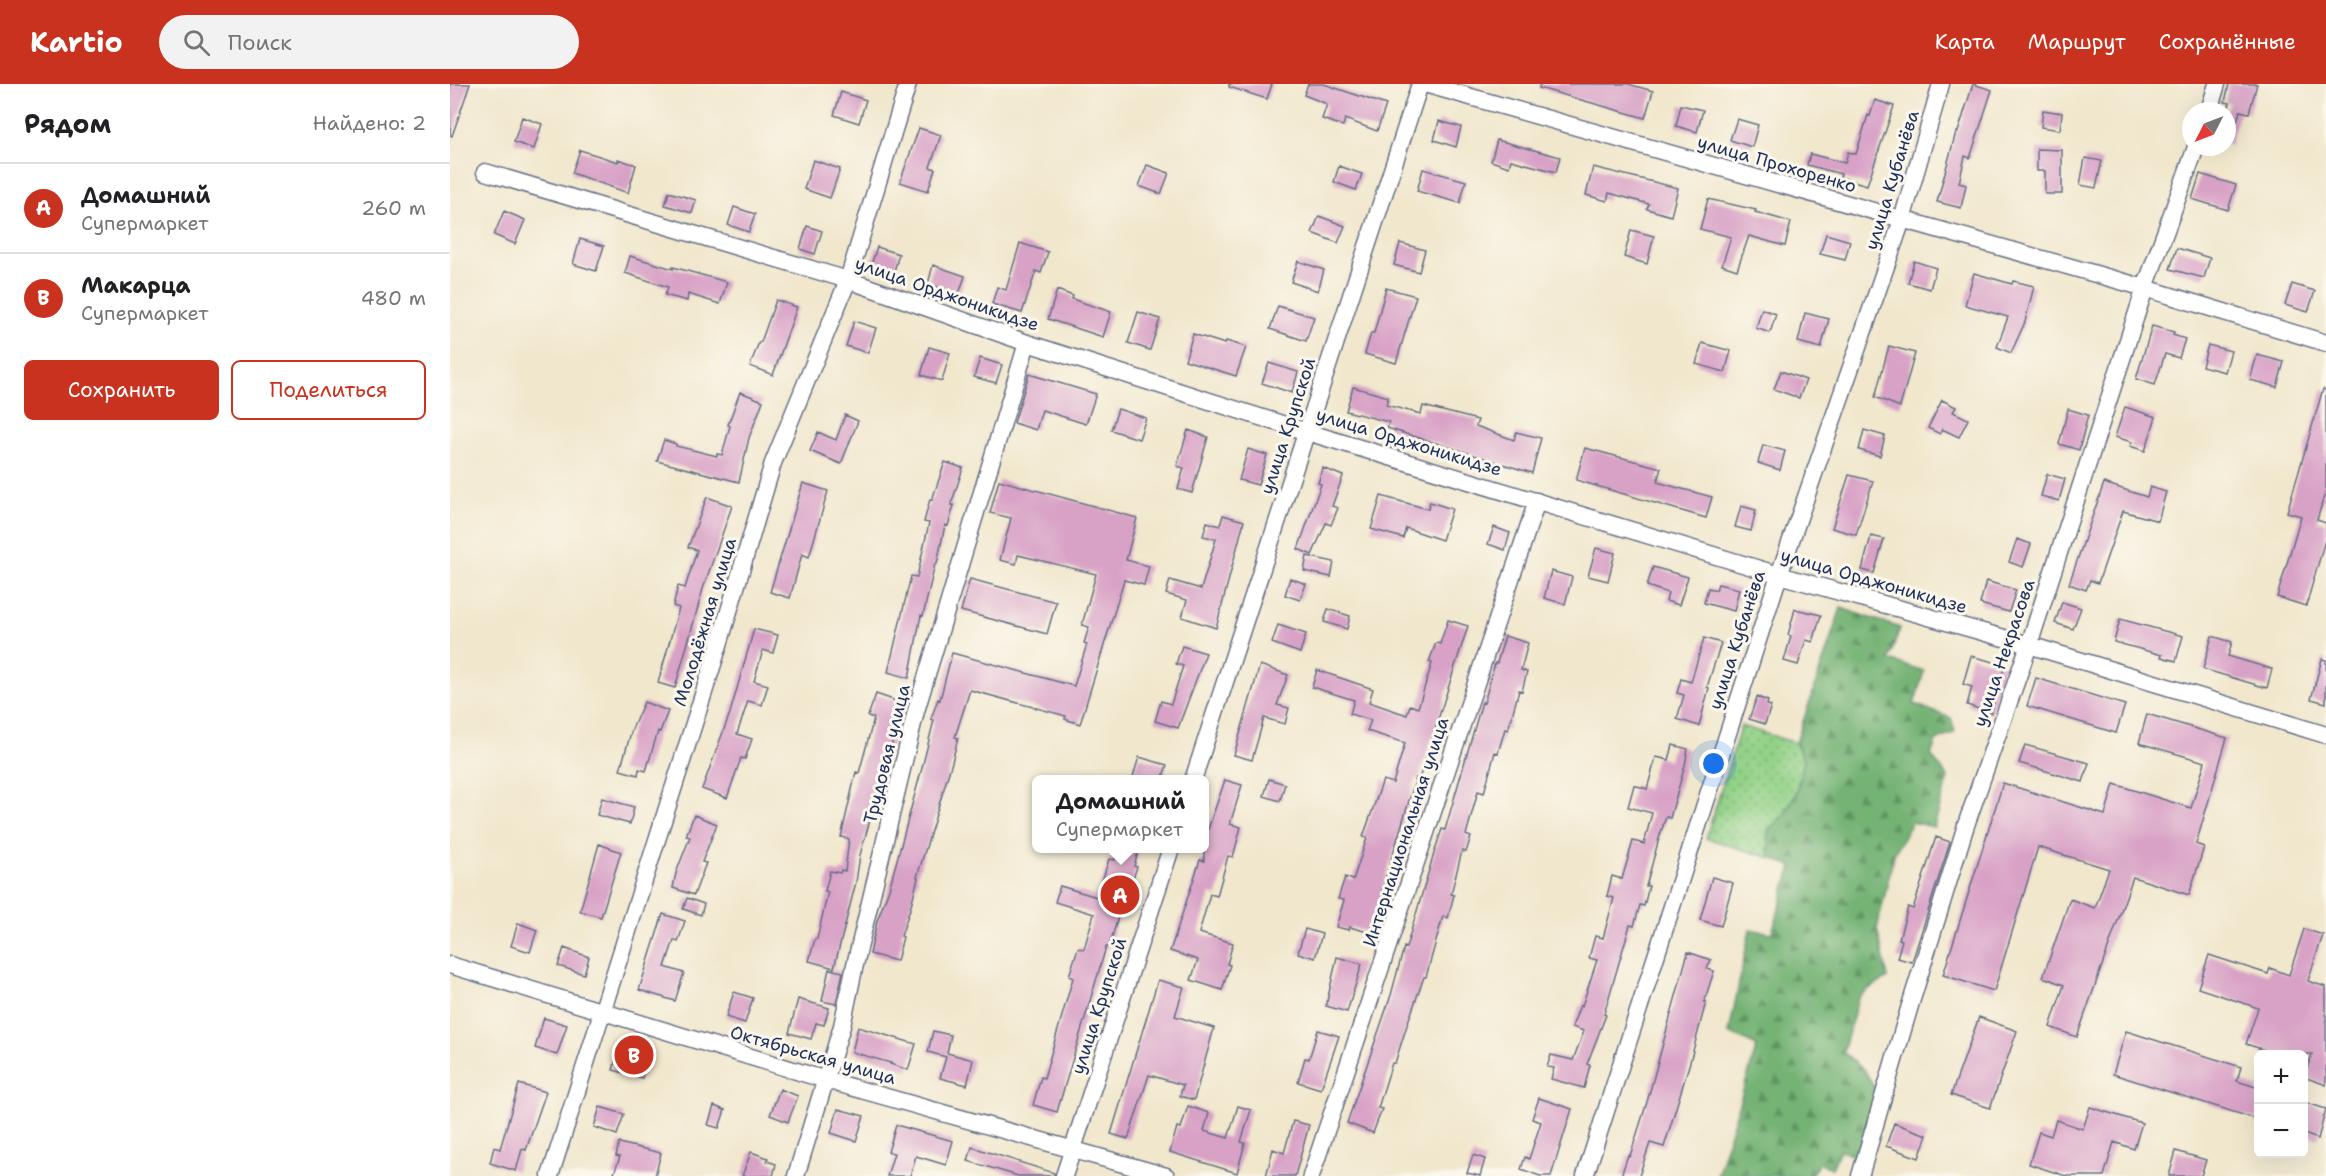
<!DOCTYPE html>
<html lang="ru">
<meta charset="utf-8">
<style>
body{margin:0;font-family:"Shantell Sans",sans-serif;background:#f2f2f2;color:#202124}
.controls{position:absolute;right:18px;bottom:18px;display:grid;overflow:hidden;border-radius:9px;box-shadow:0 6px 24px #0002}
.controls button{width:54px;height:54px;display:grid;place-items:center;padding:0;border:0;border-bottom:2px solid #e0e0e0;background:#fff;color:#202124;font:30px sans-serif}
.compass{position:absolute;left:1732px;top:18px;width:54px;height:54px;border-radius:50%;background:#fff;box-shadow:0 6px 24px #0002;rotate:228deg}
.you{position:absolute;left:1264px;top:680px;width:21px;height:21px;margin:-15px;border:4px solid #fff;border-radius:50%;background:#1a73e8;box-shadow:0 0 0 9px #1a73e833}
.badge{display:grid;place-items:center;width:39px;height:39px;border-radius:50%;background:#c8321e;color:#fff;font-size:20px;font-weight:700}
.pin{position:absolute;translate:-50% -50%;border:3px solid #fff;box-shadow:0 2px 6px #0006}
.popup{position:absolute;left:582px;top:691px;width:177px;height:78px;box-sizing:border-box;display:grid;place-content:center;border-radius:9px;background:#fff;filter:drop-shadow(0 2px 4px #0005);font-size:20px;white-space:nowrap;color:#757577}
.popup b{font-size:22px;color:#202124}
.popup::after{content:'';position:absolute;left:50%;top:100%;margin-left:-12px;border:12px solid transparent;border-top-color:#fff}
.list{margin:0;padding:0;list-style:none}
h2{display:flex;justify-content:space-between;align-items:center;height:78px;margin:0;padding:0 24px;font-size:26px}
h2 small{font-size:20px;font-weight:400;color:#757577}
.list li{display:grid;grid-template-columns:39px 1fr auto;gap:18px;align-items:center;box-sizing:border-box;height:90px;padding:0 24px;border-top:2px solid #e0e0e0}
.list b{display:block;font-size:22px;white-space:nowrap}
.list p{margin:0;font-size:20px;white-space:nowrap;color:#757577}
.list em{font-size:20px;font-style:normal;color:#757577}
.actions{display:flex;gap:12px;padding:18px 24px}
.actions a{flex:1;padding:14px 0;border:2px solid #c8321e;border-radius:9px;text-align:center;font-size:21px;color:#c8321e}
.actions .main{background:#c8321e;color:#fff}
.icon{flex:none;width:33px;height:33px;fill:none;stroke:currentColor;stroke-width:2;stroke-linecap:round;stroke-linejoin:round}
.map{position:relative;flex:none;width:1876px;height:1092px;overflow:hidden}
header{display:flex;align-items:center;gap:36px;box-sizing:border-box;height:84px;padding:0 30px;background:#c8321e;color:#fff}
header strong{font-size:28px}
nav{display:flex;gap:33px;margin-inline-start:auto;font-size:21px}
.search{width:420px;height:54px;background:#f2f2f2;display:flex;align-items:center;gap:15px;box-sizing:border-box;padding:0 21px;border-radius:33px;color:#757577;font-size:22px}
main{display:flex}
aside{flex:1;background:#fff}
.map>svg:first-child{display:block}
.grass{fill:url(#grass-dots);stroke:#568072;stroke-width:1.5}
.forest{fill:url(#forest-firs);stroke:#487169;stroke-width:1.5}
.building{fill:#d8a1c6}
.lines{fill:none;stroke-linecap:round;stroke-linejoin:round}
.minor-casing{stroke:#666f85;stroke-width:19}
.minor{stroke:#fff;stroke-width:16}
.labels{text-anchor:middle;dominant-baseline:central;stroke-width:6;stroke-linejoin:round;paint-order:stroke}
.street-label{font-size:18px;fill:#1b2f5e;stroke:#fbf7ec}
</style>
<header>
<strong>Kartio</strong>
<div class="search"><svg class="icon" aria-label="search" viewBox="0 0 24 24"><circle cx="10" cy="10" r="6"/><path d="M15 15l6 6"/></svg>Поиск</div>
<nav><a>Карта</a><a>Маршрут</a><a>Сохранённые</a></nav>
</header>
<main>
<aside>
<h2>Рядом<small>Найдено: 2</small></h2>
<ul class="list">
<li><span class="badge">A</span><div><b>Домашний</b><p>Супермаркет</p></div><em>260 m</em></li>
<li><span class="badge">B</span><div><b>Макарца</b><p>Супермаркет</p></div><em>480 m</em></li>
</ul>
<div class="actions"><a class="main">Сохранить</a><a>Поделиться</a></div>
</aside>
<div class="map">
<svg width="1876" height="1092" viewBox="0 0 1876 1092">
<defs>
<pattern id="grass-dots" width="8" height="8" patternUnits="userSpaceOnUse" patternTransform="scale(1.5)"><rect width="8" height="8" fill="#92d187"/><path d="M2 2h.1M6 6h.1" fill="none" stroke="#76aa72" stroke-width="1.8" stroke-linecap="round"/></pattern>
<pattern id="forest-firs" width="22" height="20" patternUnits="userSpaceOnUse" patternTransform="scale(1.5)"><rect width="22" height="20" fill="#75b374"/><path d="M5 1l3.5 6h-7zM16 11l3.5 6h-7z" fill="#5f9262"/></pattern>
</defs>
<rect width="100%" height="100%" fill="#fbf7ec"/>
<filter id="ink" filterUnits="userSpaceOnUse"><feTurbulence type="fractalNoise" baseFrequency=".0167" numOctaves="2"/><feDisplacementMap in="SourceGraphic" scale="12" xChannelSelector="R" yChannelSelector="G"/><feConvolveMatrix kernelMatrix="1 2 1 2 8 2 1 2 1" color-interpolation-filters="sRGB"/></filter>
<filter id="wash" filterUnits="userSpaceOnUse"><feTurbulence type="fractalNoise" baseFrequency=".008" numOctaves="4" result="noise"/><feDisplacementMap in="SourceGraphic" scale="24" xChannelSelector="R" yChannelSelector="G"/><feGaussianBlur stdDeviation="1.35" result="paint"/><feColorMatrix in="noise" values="0 0 0 0 0 0 0 0 0 0 0 0 0 0 0 0 0 1.4 0 .05"/><feComposite in="paint" operator="in"/></filter>
<g filter="url(#wash)">
<rect width="100%" height="100%" fill="#f1e7cd"/>
<!-- grass -->
<path class="grass" d="M1291,642l55,17 8,18 -7,30 -13,24 -16,15 2,28 -64,-20z"/>
<!-- forest -->
<path class="forest" d="M1391,524l59,20 -11,32 35,11 -10,33 37,14 4,14 -19,9 -5,14 17,23 -14,49 -22,-5 -18,32 -17,75 11,49 -18,10 -12,10 -15,54 21,18 13,21 -19,67 -18,-8 -8,18 -13,-5 -8,13h-94l40,-130 -28,-13 21,-104 22,4 20,-67 -22,-8 -2,-28 16,-15 13,-24 7,-30 -8,-18z"/>
<g id="blocks">
<!-- building -->
<path class="building" d="M0,0h20l-18,52 -2,-1z
M779,0h43l-5,15 -38,-12z
M858,0h16l62,21 -9,26 -32,-12 -2,7 -21,-7 5,-15 -23,-9z
M1090,0h88l25,7 -8,27 -106,-30z
M1523,0l19,6 -22,68 -5,-2 -6,27 7,2 -5,23 -24,-6 19,-70h2z
M1779,0h28l-8,29 -9,-2 -10,34 -3,-1v-33l3,-8 -5,-1z
M391,8l25,8 -7,23 -25,-8z
M1425,16l19,6 -27,79 -27,-8 1,-3 -34,-9 3,-11 35,9 3,-11 8,2 12,-39 2,1z
M1231,21l22,5 -6,22 -21,-6z
M1593,26l19,3 -2,17 -19,-3z
M72,33l20,7 -8,25 -20,-7z
M1287,35l21,6 -6,22 -22,-7z
M989,37l22,6 -5,20 -22,-7z
M469,44l22,7 -11,32 5,2 -7,22 -28,-9z
M1047,56l63,17 -4,15 -45,-12 -2,7 -18,-6z
M1587,65l25,1v44h-17v-23h-8z
M130,66l38,12v-3l18,6 -8,28 -56,-20z
M1635,74l17,3 -6,27 -16,-3z
M363,76l27,9 -10,29 -26,-9z
M697,81l22,8 -8,21 -22,-8z
M889,82l23,8 -6,16 -22,-8z
M1143,83l85,21 -7,28 -24,-7 2,-5 -40,-11 -2,8 -21,-6z
M973,85l43,12 -6,22 -43,-12z
M1750,90l36,11 -8,25 -36,-11z
M219,108l27,8 -4,13 -27,-8z
M1258,115l48,11 -1,2 36,10 -6,24 -36,-10 -12,34 -15,-5 9,-28 -31,-8z
M284,123l21,7 -6,18 -21,-7z
M54,127l21,9 -10,24 -21,-9z
M869,132l26,10 -7,17 -26,-10z
M357,142l15,5 -7,23 -15,-5z
M1181,146l23,6 -7,28 -23,-7z
M1376,150l24,7 -5,19 -25,-6z
M130,155l24,7 -8,25 -23,-7z
M570,159l28,9 -7,21 -5,-2 -14,42 -30,-9 5,-17 9,3z
M950,159l25,7 -6,22 -25,-7z
M427,163l22,7 -6,21 -23,-7z
M1727,164l33,10 -6,20 -34,-9z
M180,172l43,13v-2l54,15 -7,22 -32,-10 -1,7 -22,-6 3,-8 -43,-14z
M848,177l26,9 -6,21 -27,-9z
M1464,177l22,7 -6,21 -22,-6z
M483,181l32,11 -6,18 -31,-10z
M1524,189l38,11 1,-3 21,5 -9,36 -14,31 -14,-6 11,-30 -43,-12z
M1842,200l23,7 -7,21 -23,-7z
M936,204l30,8 -20,67 -31,-9 6,-21h3z
M607,206l16,6 -1,3 39,13 -8,25 -55,-18z
M326,216l21,7 -24,68 -23,-9 9,-24h2z
M828,222l36,11 -8,24 -36,-12z
M1312,225l14,5 -6,19 -14,-5z
M688,228l22,7 -10,31 -22,-7z
M1355,229l24,6 -8,29 -23,-6z
M404,237l22,7 -8,25 -22,-7z
M1702,242l22,6 -1,3 12,4 -6,19 -14,-4 -10,31 -19,-6z
M743,250l32,10 1,-3 20,6 -10,29 -51,-16z
M1252,259l29,8 -6,21 -29,-8z
M1758,261l23,6 -6,21 -23,-6z
M1439,262l26,7 -15,54 -25,-10z
M479,263l21,6 -8,28 -21,-6z
M1807,271l27,7 -7,25 -27,-7z
M530,274l22,7 -6,18 -22,-6z
M819,279l29,9 -6,21 -30,-10z
M1331,287l25,9 -7,18 -25,-9z
M579,290l67,20 -10,30 -44,-14 -6,20 -22,-7z
M903,303l35,10 -2,8 35,9 2,-8 55,14 -2,6 38,14 2,-8 25,6 -9,35 -145,-45 2,-6 -43,-11z
M1873,305l3,1v100l-9,30 9,3v14l-20,69 -29,-9 24,-81 -14,-4z
M290,308l23,9 -14,37 -10,44 -82,-21 7,-21 12,4v2l41,10v-2l5,1 8,-29 -2,-1z
M1492,316l14,7 -3,5 15,7 -9,18 -17,-8 -2,5 -12,-6z
M1675,323l31,10 -11,34 -15,-5 2,-4 -17,-5z
M668,325l28,9 -7,21 -28,-9z
M1618,325l20,6 -9,35 -20,-6z
M395,331l13,6 -17,43 -31,-13 8,-19 18,8z
M738,346l20,7 -16,56 -14,-4 6,-21 -7,-2z
M1414,346l21,6 -5,20 -21,-6z
M1313,361l22,6 -5,19 -22,-7z
M1135,364l76,20 -4,14 55,15 -6,21 -130,-38z
M798,365l19,6 -9,30 -19,-5z
M495,378l18,6 -12,37h3l-6,21 -3,-1 -8,39h-2l-12,52 -2,-1 -12,63 -21,-6 23,-96 6,1 12,-54 -5,-1 6,-23 2,1z
M873,384l20,8 -11,30 6,2 -7,17 -5,-2 -14,32 -14,-6 23,-65 -3,-1z
M1597,390l18,5 -6,22 -18,-5z
M1399,391l24,6 -17,54 -24,-7z
M549,396l138,38 -11,42 23,6 -5,19 -20,-5 -44,144 -15,-5 1,-3 -96,-26 -15,47 3,1 -6,24 -35,115 1,1 -8,31 -9,27 2,1 -6,24 -27,-7 7,-33 12,-32 33,-121 12,-48 -3,-1 7,-20 2,1 12,-47 122,33 13,-42 -3,-1 5,-16 -7,-2 14,-51 -78,-19 -2,9 -16,-4 11,-42 -21,-5z
M353,399l25,8 -19,66 -7,-3 -12,44 -20,-6z
M1654,399l43,14 3,-10 16,5 -8,29 -35,-10 -25,72 -8,-3 -4,10 -17,-6z
M931,412l47,13 2,-7 22,7 -10,31 -36,-12 -3,10 -32,-9z
M257,413l25,9 -29,83 -28,99 -17,-5 21,-75 -6,-2 5,-20 7,2 12,-38 -9,-3z
M1291,422l15,4 -5,21 -16,-4z
M773,431l21,6 -28,107 -34,-11 5,-17 -21,-6 4,-14 31,9 15,-50 -13,-3 4,-14 13,4z
M1044,443l16,6 -5,17 -17,-6z
M1421,452l13,3 -10,34 -12,-3z
M1567,455l14,5 -8,23 -14,-5z
M1146,464l19,5 -7,28 -20,-5z
M857,472l27,6 -3,15 -27,-6z
M1203,483l35,10 -9,28 -13,-4 2,-8 -21,-7z
M1101,487l21,6 -7,27 -21,-6z
M840,494l16,6 -6,16 -15,-5z
M520,495l86,23 -9,32 -86,-23z
M1536,497l30,9 -7,22 -29,-8z
M1268,500l21,5 -5,22 -30,-8 4,-15 8,2z
M1612,518l19,6 -8,21 -18,-6z
M878,525l22,7 -3,13 -23,-7z
M1345,525l26,6 -8,27 -7,-2 -8,25 -14,-4 7,-25 -3,-1z
M1670,535l63,17 -7,25 -15,-4 1,-2 -48,-13z
M998,536l20,6 -49,153 -3,-1 -14,46 -20,65 4,1 -12,44 -24,-7 -1,3 -13,-3 8,-27 -6,-1 7,-22 8,3 14,-42 -4,-1 20,-57 10,3 12,-40 -38,-12 4,-11 -21,-6 4,-14 -42,-13 5,-17 56,19 -4,13 38,13 3,-10 8,3 14,-45 -3,-1 7,-19 4,1z
M828,541l28,9 -6,19 -28,-10z
M304,545l24,6 -5,18 -10,-3 -9,31 14,4 -6,20 -14,-4 -11,33 15,5 -7,20 -4,-1 -14,40 -25,-9 28,-76z
M1055,552l23,7 -7,27 6,2 -5,19 -3,-1 -11,40 -3,-1 -7,24 -3,-1 -11,41 -6,-2 -12,44 5,2 -5,15 -4,-1 -11,43 3,1 -6,23 -5,-2 -17,61h-2l-16,45 -13,41h-3l-14,45 4,1 -9,24 -26,-10 44,-128 13,-48 2,1 29,-98 7,-21 3,1 37,-128 2,1 11,-40h2z
M1762,552l20,6 -4,14 44,13 -5,19 -64,-19z
M1254,554l17,5 -14,44 2,1 -10,38 -22,-7 7,-24 -7,-2 4,-14 10,3z
M732,562l24,7 -28,75 -23,-7 6,-20 10,3 12,-38 -7,-2z
M1521,572l34,9 -14,48 -24,-8 5,-18 -9,-3z
M1872,575l4,1v43l-15,-4z
M810,581l28,10 -11,30 12,3 -4,16 -21,-6 -12,42 -18,-5z
M1586,594l89,27 -9,28 -89,-27z
M426,610l26,9 -12,36 3,1 -33,115 -4,27 -22,86 -25,-7 6,-22h2l11,-47 -3,-1 5,-20 10,2 1,-3 4,1 4,-32 -8,-2 15,-65 3,1 15,-55 -6,-2z
M1307,613l11,4 -1,4 4,1 -6,18 -16,-5z
M194,618l24,9 -8,21 -2,-1 -12,40 -7,-2 -1,6 -18,-5 12,-41z
M1697,630l80,24 -31,106 8,3 -15,48 -56,-18 -56,160 -27,-10 14,-42 -21,-8 27,-78 25,9 14,-39 -71,-22 -44,144 -51,-16 60,-192 102,32 9,-31 77,24 14,-46 -66,-19z
M1223,661l15,4 -3,16 -15,53 -4,-1 -6,18 -14,51h3l-5,20 -4,-1 -6,21 -4,-1 -26,89 2,1 -19,49 3,1 -6,23 -33,-9 3,-11 -7,-1 4,-12 22,5 11,-29 -12,-4 8,-22 2,1 15,-46 -8,-2 6,-22 8,2 11,-40 -7,-2 5,-20 10,3 11,-38 11,3 8,-31 -24,-6 6,-22 13,4 9,-32 13,3z
M1575,661l64,18 -6,19 -64,-19z
M689,673l28,8 -5,15h-30z
M819,695l16,5 -5,17 -16,-5z
M775,696l17,5 -12,39 11,3 -8,30 -5,-1 -11,40 -7,-2 -11,39 34,10 -6,21 3,1 -8,25 -31,-10 7,-20 -28,-9 30,-91 4,1v-20z
M152,714l32,9 -4,17 -33,-9z
M244,731l23,9 -15,38 4,1 -12,32 -21,-7 3,-15 14,-36 -4,-1z
M1486,753l14,5 -38,120 -15,-4 5,-18 -3,-1 9,-32 5,2z
M149,760l22,8 -20,65 -21,-6z
M668,765h21l-5,17 3,1 -14,41 -2,-1 -12,40h-3l-49,165 -24,-7 8,-28 3,1 29,-100 -4,-2 9,-28 6,1 10,-35 -39,-12 5,-16 37,11 12,-38 6,1z
M1262,793l21,6 -12,43 -21,-6z
M237,814l17,6 -3,11 -18,-6z
M213,830l22,7 -7,21 -4,-2 -9,27 19,6 -9,28 -36,-11z
M68,839l19,7 -7,22 -19,-6z
M855,845l17,5 -7,24 -17,-5z
M1854,845l19,6 -15,46 18,6v98l-22,-8 8,-23h-35l-31,-10 12,-36 -60,-20 11,-33 59,19 2,-6 19,7z
M114,864l25,9 -5,17 -26,-8z
M1238,868l23,8 -4,9 7,2 -10,31h2l-16,60 -26,85 -14,-4 -11,33h-18l7,-21 2,1 17,-54z
M887,873l25,7 -15,48 -21,-6z
M379,885l14,3 -7,32 -14,-3z
M708,896l26,7 -9,29 39,12 -20,72 -14,-4 3,-11 -34,-10 -21,64 -17,-5z
M284,908l19,6 -8,25 -19,-6z
M348,915l31,9 -5,17 -8,-2 -5,16 -22,-6z
M1529,933l38,14 -27,77 -39,-13z
M94,934l23,7 -10,30 -22,-7z
M408,943l58,17 -8,26 -18,-6 1,-1 -39,-11z
M868,946l21,6 -18,53 -23,-7 7,-24 4,1z
M483,947l18,4 -4,18 26,7 -6,25 -27,-7 6,-21 -18,-5z
M1676,947l115,36 -4,14 22,7v32l-146,-46z
M170,962l29,8 -7,24 -29,-8z
M69,1000l27,8 -20,58 -4,-1 -6,22 -26,-8 4,-16 6,2z
M330,1005l18,7 -10,26 -18,-7z
M1089,1014l33,11 -21,67h-11l-19,-7 4,-12 4,2 12,-37 -9,-3z
M1854,1018l22,7 -8,30 -14,-5z
M264,1022l11,4 -6,18 -11,-3z
M738,1022l21,7 -5,18 24,7 10,-32 13,4 -10,32 4,1 -8,30 -67,-21 7,-25 4,1z
M150,1023l24,7 -7,21 -23,-8z
M1640,1023l52,16 -8,26 -20,-7 -10,34h-38l-37,-12 10,-32 12,4 5,-16 27,9z
M388,1025l26,7 -8,25 -25,-8z
M843,1037l16,4 -14,51h-29l7,-27 11,4z
M1444,1039l33,12 -8,23 -33,-12z
M446,1041l57,16 -7,24 -30,-9 -6,20h-23l7,-23 -6,-1z
M169,1059l42,10 -6,23h-42l7,-19 -4,-1z
M522,1063l82,26v3h-36l-50,-15z
M1726,1067l30,9 -5,16h-32z
M301,1068l17,6 -1,3 9,3 -3,12h-31z
M1023,1071l12,4 -5,17 -13,-3z"/>
</g>
</g>
<g filter="url(#ink)">
<use href="#blocks" fill-opacity="0" stroke="#666f85" stroke-width="1.5"/>
<g class="lines">
<defs>
<path id="minor" d="M975,0l720,204 181,55
M1759,27l8,-27
M35,88l363,108 179,63 280,89 472,143 250,70 297,90
M743,696l227,-696
M0,881l376,115 340,96
M100,1092l168,-528 55,-185 75,-183 60,-196
M346,1092l46,-150 12,-57 62,-258 111,-368
M614,1092l107,-328
M861,1092l226,-675
M1135,1092l194,-601 123,-355 39,-136
M1410,1092l49,-167 57,-184 63,-180 116,-357 51,-141"/>
</defs>
<!-- minor casing -->
<use href="#minor" class="minor-casing"/>
<!-- minor -->
<use href="#minor" class="minor"/>
</g>
</g>
<g class="labels">
<!-- street labels -->
<g class="street-label">
<text transform="translate(1327 80) rotate(16)">улица Прохоренко</text>
<text transform="translate(1442 96) rotate(-73)">улица Кубанёва</text>
<text transform="translate(497 210) rotate(19)">улица Орджоникидзе</text>
<text transform="translate(838 342) rotate(-72)">улица Крупской</text>
<text transform="translate(959 358) rotate(17)">улица Орджоникидзе</text>
<text transform="translate(1424 497) rotate(16)">улица Орджоникидзе</text>
<text transform="translate(255 538) rotate(-73)">Молодёжная улица</text>
<text transform="translate(1287 556) rotate(-72)">улица Кубанёва</text>
<text transform="translate(1554 569) rotate(-71)">улица Некрасова</text>
<text transform="translate(437 670) rotate(-76)">Трудовая улица</text>
<text transform="translate(956 748) rotate(-72)">Интернациональная улица</text>
<text transform="translate(649 922) rotate(-72)">улица Крупской</text>
<text transform="translate(363 971) rotate(16)">Октябрьская улица</text>
</g>
</g>
</svg>
<div class="controls">
<button>+</button>
<button>−</button>
</div>
<svg class="compass" viewBox="-18 -18 36 36"><path d="M0-13l5 13h-10z" fill="#e53935"/><path d="M0 13l5-13h-10z" fill="#757577"/></svg>
<div class="you"></div>
<div class="pin badge" style="left:670px;top:811px">A</div>
<div class="popup"><b>Домашний</b>Супермаркет</div>
<div class="pin badge" style="left:184px;top:971px">B</div>
</div>
</main>
